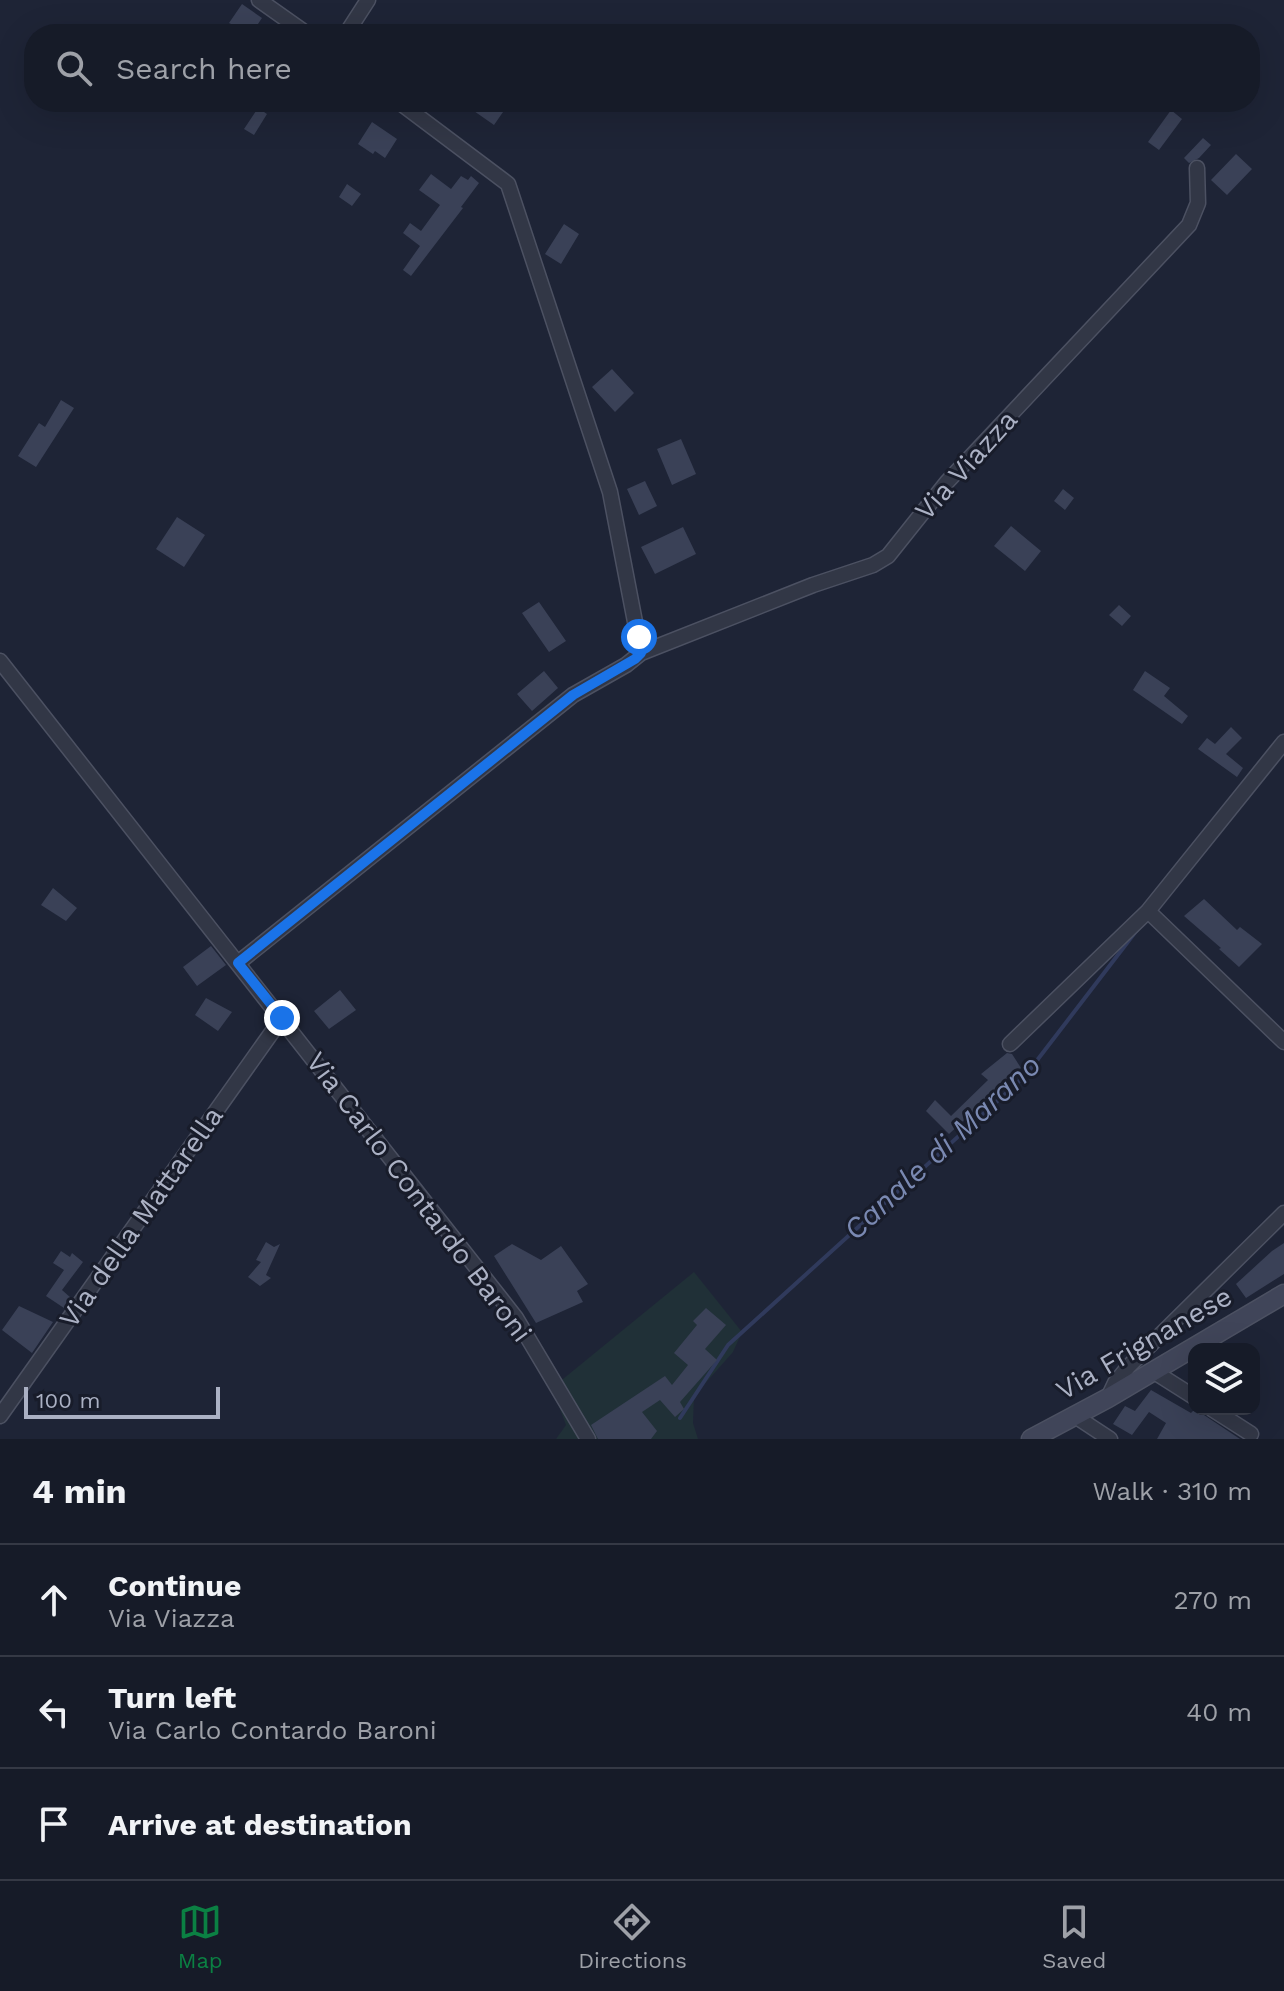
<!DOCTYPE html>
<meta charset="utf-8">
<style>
body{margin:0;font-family:"Work Sans",sans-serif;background:#232834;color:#f1f3f6}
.controls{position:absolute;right:24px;bottom:24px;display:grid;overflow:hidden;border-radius:16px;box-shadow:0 8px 32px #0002}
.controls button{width:72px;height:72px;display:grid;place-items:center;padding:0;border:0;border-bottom:2px solid #353945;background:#161b28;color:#f1f3f6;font:40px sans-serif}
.scale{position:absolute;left:24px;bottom:20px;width:196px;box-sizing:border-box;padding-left:8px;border:4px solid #abb1c4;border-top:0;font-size:22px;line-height:28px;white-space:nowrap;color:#abb1c4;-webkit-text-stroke:6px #181c2a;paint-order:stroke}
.stop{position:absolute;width:24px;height:24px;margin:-18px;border:6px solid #1a73e8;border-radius:50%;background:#fff}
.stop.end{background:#1a73e8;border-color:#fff;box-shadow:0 2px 8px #0008}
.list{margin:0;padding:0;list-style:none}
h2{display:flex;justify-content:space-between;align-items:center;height:104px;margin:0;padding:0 32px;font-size:34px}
h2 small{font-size:26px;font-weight:400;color:#9ea1a8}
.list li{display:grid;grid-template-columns:52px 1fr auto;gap:24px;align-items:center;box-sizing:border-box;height:112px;padding:0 32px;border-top:2px solid #353945}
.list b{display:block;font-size:30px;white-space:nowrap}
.list p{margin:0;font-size:26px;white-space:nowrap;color:#9ea1a8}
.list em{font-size:26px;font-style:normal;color:#9ea1a8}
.icon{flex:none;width:44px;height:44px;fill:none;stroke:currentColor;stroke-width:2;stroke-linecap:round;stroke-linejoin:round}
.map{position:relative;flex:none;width:1284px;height:1439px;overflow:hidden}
.search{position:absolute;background:#161b28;box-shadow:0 8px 32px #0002;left:24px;right:24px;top:24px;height:88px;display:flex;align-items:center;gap:20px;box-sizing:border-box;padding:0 28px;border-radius:32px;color:#9ea1a8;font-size:30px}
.sheet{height:440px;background:#161b28}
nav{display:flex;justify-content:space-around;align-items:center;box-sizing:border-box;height:112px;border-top:2px solid #353945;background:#161b28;font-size:22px;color:#9ea1a8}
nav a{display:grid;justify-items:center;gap:4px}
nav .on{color:#0b8043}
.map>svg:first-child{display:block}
.green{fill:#203037}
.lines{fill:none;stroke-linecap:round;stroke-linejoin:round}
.stream{stroke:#303a5c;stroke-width:4}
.building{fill:#3a4157}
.minor-casing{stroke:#4c5162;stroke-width:17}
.secondary-casing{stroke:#4c5162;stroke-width:21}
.minor{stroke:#323746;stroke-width:14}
.secondary{stroke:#404559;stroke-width:18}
.route{stroke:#1a73e8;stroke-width:10}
.labels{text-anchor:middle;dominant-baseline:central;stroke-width:6;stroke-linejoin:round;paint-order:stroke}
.street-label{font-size:28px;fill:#abb1c4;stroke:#181c2a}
.water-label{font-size:30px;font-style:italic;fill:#7a89b2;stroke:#181c2a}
</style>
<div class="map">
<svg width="1284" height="1439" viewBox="0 0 1284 1439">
<rect width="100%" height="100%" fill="#1e2436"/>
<!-- green -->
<path class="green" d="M694,1272l48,60 -9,20 -39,44 -1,27 5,16h-142l10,-14 -14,-37z"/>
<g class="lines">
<!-- stream -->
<path class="stream" d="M680,1418l48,-73 297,-269 112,-146"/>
</g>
<!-- building -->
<path class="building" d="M242,4l20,14 -11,16h-23l5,-9 -4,-2z
M461,102h49l-16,23z
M258,108l9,6 -13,21 -10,-6z
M1171,110l11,9 -23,31 -11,-8z
M372,122l25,17 -12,19 -10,-7 -2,3 -15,-10z
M1203,138l8,7 -12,13 -10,5 -5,-5z
M1236,154l16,15 -25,26 -16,-15z
M431,174l20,15 10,-13 7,4 3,-4 8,7 -18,24 2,1 -52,68 -8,-6 17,-24 -17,-13 7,-10 11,8 19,-26 -21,-15z
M347,184l14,10 -9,12 -13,-9z
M564,224l15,10 -18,30 -16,-10z
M612,369l22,24 -19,19 -23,-25z
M61,400l13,8 -38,59 -18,-11 21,-33 6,4z
M681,439l15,35 -24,11 -15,-36z
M645,481l12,25 -18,9 -12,-26z
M1063,489l11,9 -9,12 -11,-9z
M177,517l28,18 -21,32 -28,-18z
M1011,526l30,25 -16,20 -31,-25z
M683,527l13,27 -41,20 -14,-27z
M539,602l27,39 -17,11 -27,-39z
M1119,605l12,11 -9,10 -13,-11z
M544,671l14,17 -26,23 -15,-17z
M1145,671l25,17 -6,8 24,20 -6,8 -49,-34z
M1231,727l11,11 -16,16 17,14 -6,9 -39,-28 9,-11 8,6z
M53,888l24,20 -11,13 -25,-16z
M1204,899l33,31 3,-3 22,17 -23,23 -20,-18 2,-1 -37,-32z
M211,946l15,19 -29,21 -14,-19z
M340,990l16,20 -27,19 -15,-18z
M206,998l26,14 -14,19 -23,-16z
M1007,1053l5,1 9,14 -72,66 -23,-23 9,-11 16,16 37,-36 -7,-6z
M266,1242l8,5 6,-3 -14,31 5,3 -11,8 -12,-9 13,-15 -5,-2z
M1284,1243v31l-38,24 -10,-14 36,-33z
M512,1244l29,16 20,-14 27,38 -11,7 6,11 -47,21 -42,-67z
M61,1251l9,6 2,-4 11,9 -21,28 9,8 -7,10 -18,-12 18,-26 -11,-7z
M19,1306l34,16 -21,31 -30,-23z
M706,1308l20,17 -21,24 12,11 -37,42 4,7 -9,8 -15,-17 -18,12 15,19 -6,8h-53l-7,-14 74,-49 7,9 16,-20 -14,-12 23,-28 -4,-4z
M1151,1390l40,23 4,-4 45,30h-83l9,-16 -17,-11 -17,23 -19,-11 12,-18 10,5z"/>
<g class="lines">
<defs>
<path id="minor" d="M259,0l48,34
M346,34l22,-34
M641,653l172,-68 60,-20 15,-9 59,-74 242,-257 9,-22 -1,-35
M0,661l516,657 72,121
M1148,911l136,131
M238,963l335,-268 53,-30 15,-12 -31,-161 -102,-308 -109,-82
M1010,1044l138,-133 136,-169
M1153,1371l41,26
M1108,1398l7,-15 13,-16 156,-154
M1212,1409l39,25
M0,1416l282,-398
M1075,1416l35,23"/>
<path id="secondary" d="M1031,1439l77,-41 176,-104"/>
</defs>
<!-- minor casing -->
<use href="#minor" class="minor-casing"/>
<!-- secondary casing -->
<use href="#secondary" class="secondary-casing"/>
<!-- minor -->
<use href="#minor" class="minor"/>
<!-- secondary -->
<use href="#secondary" class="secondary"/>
</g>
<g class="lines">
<!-- route -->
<path class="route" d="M282,1018l-44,-55 335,-268 62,-36 6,-6 -2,-16"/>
</g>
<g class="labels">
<!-- street labels -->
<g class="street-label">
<text transform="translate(966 465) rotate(-48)">Via Viazza</text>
<text transform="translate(419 1197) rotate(53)">Via Carlo Contardo Baroni</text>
<text transform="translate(141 1217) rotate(-55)">Via della Mattarella</text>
<text transform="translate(1144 1343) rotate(-30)">Via Frignanese</text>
</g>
<!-- water labels -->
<g class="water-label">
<text transform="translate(942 1147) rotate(-43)">Canale di Marano</text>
</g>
</g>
</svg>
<div class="controls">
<button><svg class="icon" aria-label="layers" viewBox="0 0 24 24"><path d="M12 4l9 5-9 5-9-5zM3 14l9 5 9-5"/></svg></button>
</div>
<div class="scale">100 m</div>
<div class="stop" style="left:639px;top:637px"></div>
<div class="stop end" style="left:282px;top:1018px"></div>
<div class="search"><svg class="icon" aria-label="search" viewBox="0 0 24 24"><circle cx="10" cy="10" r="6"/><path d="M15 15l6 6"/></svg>Search here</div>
</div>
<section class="sheet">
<h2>4 min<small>Walk · 310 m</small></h2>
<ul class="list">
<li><svg class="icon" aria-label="ahead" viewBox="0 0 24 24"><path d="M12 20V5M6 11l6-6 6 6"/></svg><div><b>Continue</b><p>Via Viazza</p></div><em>270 m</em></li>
<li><svg class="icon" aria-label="left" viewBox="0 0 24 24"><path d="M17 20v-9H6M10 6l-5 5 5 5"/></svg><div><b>Turn left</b><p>Via Carlo Contardo Baroni</p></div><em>40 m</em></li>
<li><svg class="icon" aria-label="arrive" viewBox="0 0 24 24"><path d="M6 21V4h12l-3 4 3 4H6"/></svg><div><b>Arrive at destination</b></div></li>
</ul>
</section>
<nav>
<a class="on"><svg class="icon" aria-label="map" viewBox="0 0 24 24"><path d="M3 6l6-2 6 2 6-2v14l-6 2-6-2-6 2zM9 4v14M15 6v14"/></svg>Map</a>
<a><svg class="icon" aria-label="directions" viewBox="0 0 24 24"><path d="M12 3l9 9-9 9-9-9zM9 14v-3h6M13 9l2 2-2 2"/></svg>Directions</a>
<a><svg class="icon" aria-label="saved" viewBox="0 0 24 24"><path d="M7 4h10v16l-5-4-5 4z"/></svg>Saved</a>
</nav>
